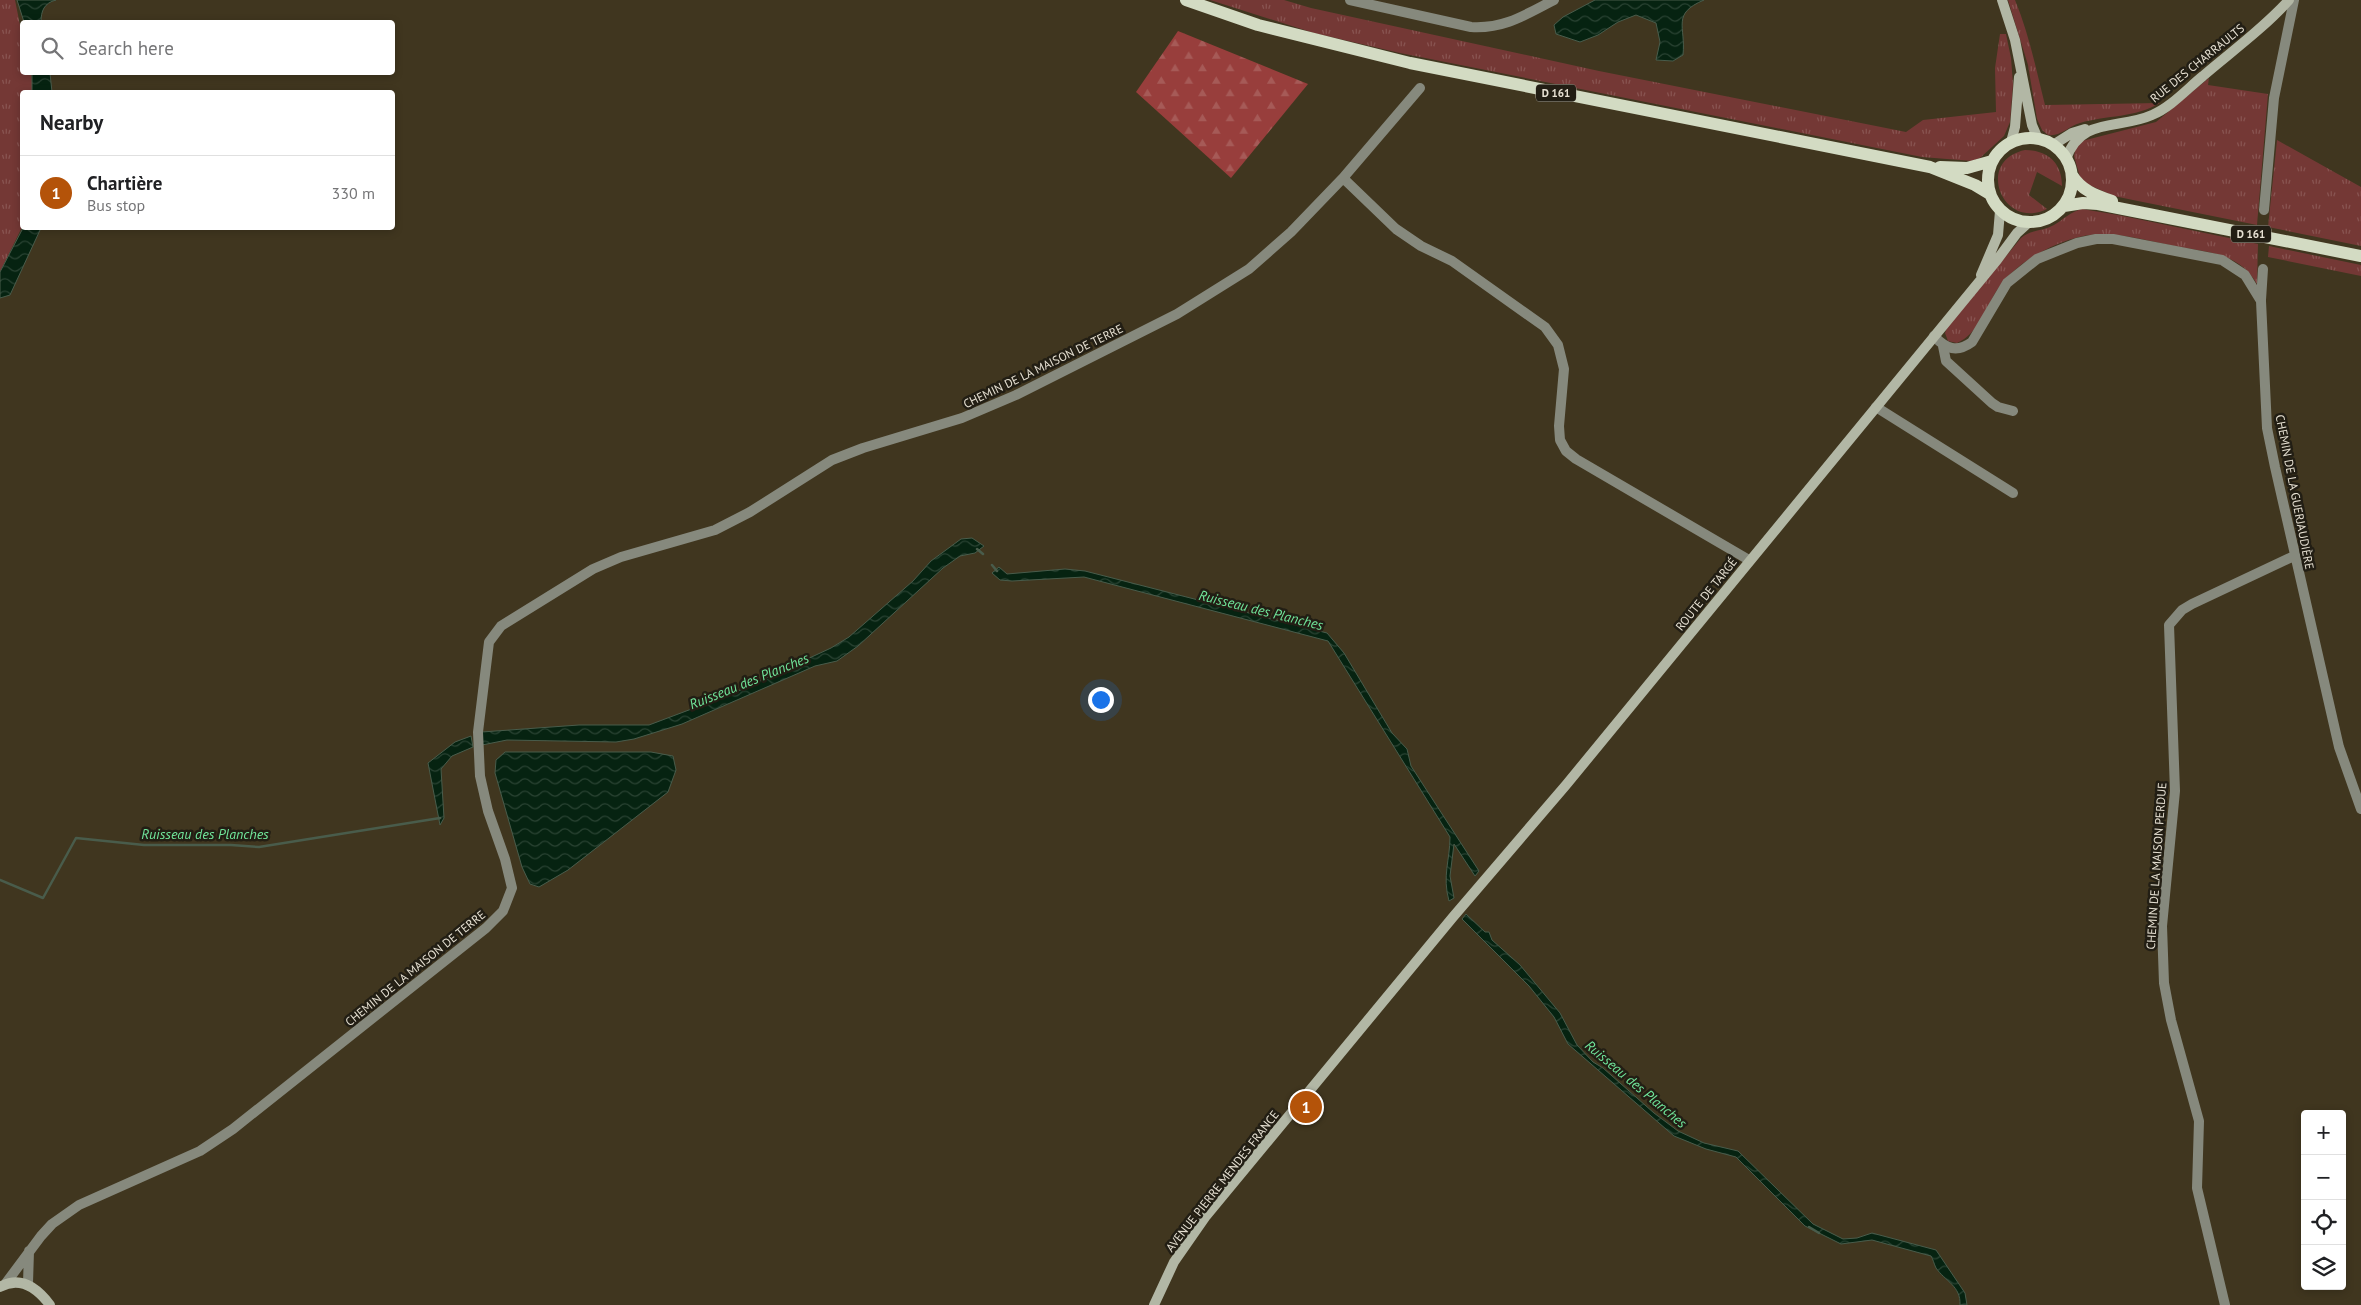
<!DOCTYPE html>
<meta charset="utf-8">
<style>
body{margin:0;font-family:"PT Sans",sans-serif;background:#f6f6f6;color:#202124}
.controls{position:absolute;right:15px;bottom:15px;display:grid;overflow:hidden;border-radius:5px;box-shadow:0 2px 8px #0003}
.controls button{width:45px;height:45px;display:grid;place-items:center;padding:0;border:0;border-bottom:1px solid #e0e0e0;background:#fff;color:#202124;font:25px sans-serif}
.you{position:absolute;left:1100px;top:699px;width:18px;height:18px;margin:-12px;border:4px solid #fff;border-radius:50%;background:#1a73e8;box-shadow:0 0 0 8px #1a73e833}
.badge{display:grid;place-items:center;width:32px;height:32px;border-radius:50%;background:#b45309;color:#fff;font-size:16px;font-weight:700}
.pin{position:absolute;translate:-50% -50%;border:2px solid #fff;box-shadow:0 1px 5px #0006}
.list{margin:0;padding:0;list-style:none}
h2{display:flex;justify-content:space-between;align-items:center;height:65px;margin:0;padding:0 20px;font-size:21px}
h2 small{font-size:16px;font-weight:400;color:#757577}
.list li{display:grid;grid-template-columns:32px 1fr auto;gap:15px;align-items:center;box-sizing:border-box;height:75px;padding:0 20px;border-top:1px solid #e0e0e0}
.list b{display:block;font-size:19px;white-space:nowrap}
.list p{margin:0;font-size:16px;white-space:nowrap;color:#757577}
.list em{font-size:16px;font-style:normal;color:#757577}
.icon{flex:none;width:28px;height:28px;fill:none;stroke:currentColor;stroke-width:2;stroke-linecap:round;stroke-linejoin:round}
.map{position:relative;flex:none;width:2361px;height:1305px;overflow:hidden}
.search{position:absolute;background:#fff;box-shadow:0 2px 8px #0003;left:20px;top:20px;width:375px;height:55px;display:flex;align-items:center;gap:12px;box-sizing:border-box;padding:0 18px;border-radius:5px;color:#757577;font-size:19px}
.panel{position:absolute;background:#fff;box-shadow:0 2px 8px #0003;left:20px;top:90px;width:375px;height:140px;border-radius:5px}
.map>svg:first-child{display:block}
.grass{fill:url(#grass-tufts)}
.forest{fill:url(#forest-firs)}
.water{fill:url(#water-waves);stroke:#495c4b}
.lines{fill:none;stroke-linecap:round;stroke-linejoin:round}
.stream{stroke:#495c4b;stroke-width:2.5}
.street{stroke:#86897d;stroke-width:10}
.secondary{stroke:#b2b7a5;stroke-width:10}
.primary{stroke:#d3dbc3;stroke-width:12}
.labels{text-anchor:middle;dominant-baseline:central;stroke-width:5;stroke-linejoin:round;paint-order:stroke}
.shield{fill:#221e14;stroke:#aba699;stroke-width:1}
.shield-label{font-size:11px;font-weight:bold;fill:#e6e0d2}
.street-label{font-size:12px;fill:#e6e0d2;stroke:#221e14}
.water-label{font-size:14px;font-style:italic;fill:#70e59a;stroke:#221e14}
</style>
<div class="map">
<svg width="2361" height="1305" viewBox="0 0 2361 1305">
<defs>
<pattern id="grass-tufts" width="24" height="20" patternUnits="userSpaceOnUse" patternTransform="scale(1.25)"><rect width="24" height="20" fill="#743835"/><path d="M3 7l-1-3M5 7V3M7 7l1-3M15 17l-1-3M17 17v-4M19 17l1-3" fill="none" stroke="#885451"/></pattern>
<pattern id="forest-firs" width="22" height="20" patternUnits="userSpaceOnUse" patternTransform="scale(1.25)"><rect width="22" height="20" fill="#983e3c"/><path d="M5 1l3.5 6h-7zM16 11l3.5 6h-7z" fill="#a65a57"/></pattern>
<pattern id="water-waves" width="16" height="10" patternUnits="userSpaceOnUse" patternTransform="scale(1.25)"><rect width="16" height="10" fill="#062311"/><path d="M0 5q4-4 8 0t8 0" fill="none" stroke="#2a4333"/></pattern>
</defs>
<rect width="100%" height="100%" fill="#40361f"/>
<!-- grass -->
<path class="grass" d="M0,0h15l7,35v37l9,1 2,19h-11v135l-22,45z
M1210,0h74l27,8 288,63 307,61 17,-12 73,-8 -1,-44 5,-34h6l5,24 2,26 -3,38 -6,14 -24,22 -8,3 -50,-4 -522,-104 -86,-20z
M2008,0h7c14,34 21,69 30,105l115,-2c-25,15 -53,12 -80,20 -11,3 -20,14 -32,12l-6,-5 -5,-11 -9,-54z
M2209,78l-1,7 60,9 -11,131 -124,-25 -19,-4 -27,-12 -7,-7 -6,-21 2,-9 6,-6 74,-19z
M2277,140l84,47v59l-93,-19z
M2025,150c23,0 37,13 37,36l-25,-14 -8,23 18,14c-44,22 -73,-48 -22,-59z
M2082,209l36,6 140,29 -1,40c-17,-30 -47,-32 -78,-37 -25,-5 -50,-12 -75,-13 -36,-1 -88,26 -107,56 -12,19 -18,43 -40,53l-9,-2 -3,-8 2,-5 74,-90c9,-8 22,-7 33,-13 10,-6 16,-13 28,-16z
M2269,246l92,19v11l-93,-19z"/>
<!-- forest -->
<path class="forest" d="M1178,31l130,53 -77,94 -95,-86z"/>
<!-- water -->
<path class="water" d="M17,0h39c-12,3 -15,11 -15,22h-17z
M1595,0h109c-33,14 -18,26 -21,55l-10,6 -17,-1 4,-18 -4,-19 -20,-8 -18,7 -20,13 -18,7 -24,-8 -2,-9 9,-8z
M32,73h18l2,19h-20z
M23,228h18l-31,67 -10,3v-26z
M972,538l12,8 -9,7 -15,3 -17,12 -85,78 -21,15 -22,5 -133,58 -48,15 -18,3 -109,-2 -25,5v-13l97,-7h70l85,-32 97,-45 18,-11 64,-56 18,-20 30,-22z
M999,567l8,7 58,-5 20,2 242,62 17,20 48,80 15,16 4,17 68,105 -4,5 -21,-32 -4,32 4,22 -5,3c-7,-25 1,-41 1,-64l-122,-196 -244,-64 -72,4 -12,-1 -8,-7z
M471,736l2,11 -21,9 -11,13 3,49 -4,7 -12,-62 27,-21z
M505,752h146l22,4 3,14 -8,22 -100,78 -29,17 -9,-3 -8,-17 -27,-94 1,-13z
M1466,914l19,18h4l3,8 28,25 40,48 17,32 16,17 10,6 51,45 24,18 26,12 34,8 75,73 30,15 14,-1 15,-5 64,17 29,43 2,12h-7c1,-19 -15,-24 -24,-37 -2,-4 -3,-9 -5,-12l-59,-16 -31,4 -36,-18 -69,-69 -30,-8 -32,-13 -106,-92 -14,-27 -25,-31 -67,-67z"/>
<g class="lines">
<!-- stream -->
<path class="stream" d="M977,549l6,5
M992,565l5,6
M0,880l43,18 33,-60 68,7h87l28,2 181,-29
M1809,1227l10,6"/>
<!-- street -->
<path class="street" d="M1350,0l121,27c33,2 54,-12 83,-27
M1343,178l53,51 25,17 31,15 93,66 13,18 6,24 -5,57 1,14 6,11 10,8 173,101
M2264,210l10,-112 20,-98
M2261,300l2,-31
M1934,336c12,13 23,17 38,6l35,-59 30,-24 40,-16 19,-4h17l109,21 23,15 16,26 6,127 8,39 64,280 22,62
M1943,346l3,15 46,42 6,4 15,4
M1876,407l137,86
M6,1283l35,-47 11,-12 27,-19 121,-54 33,-22 253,-201 17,-17 9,-23 -7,-29 -17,-48 -8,-35 -2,-44 11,-90 12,-16 92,-57 28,-12 94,-27 35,-18 82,-52 31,-12 99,-30 54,-23 161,-81 72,-45 42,-37 52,-54 77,-90
M28,1283l1,-32
M2225,1305l-28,-117 2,-67 -28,-101 -7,-37 -2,-57 13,-135 -6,-166 13,-15 10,-6 102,-48"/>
<!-- secondary -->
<path class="secondary" d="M2002,0l13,40 17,85 6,14
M2011,142l4,-15 4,-50
M2053,145l19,-12 13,-4
M2066,159c15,-43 53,-29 86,-44 19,-8 35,-26 51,-39 29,-25 61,-48 86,-76
M1981,275l17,-40 2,-24
M0,1287c21,-12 38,2 50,18
M1154,1305l20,-43 32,-46 247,-299 113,-132 431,-525 20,-27 11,-10"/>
<!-- primary -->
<path class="primary" d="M1186,0l72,25 152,38 520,104 45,18 15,9
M1988 180a42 42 0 1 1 84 0a42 42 0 1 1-84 0Z
M1940,167l27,1 25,-7
M2072,175c9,15 23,20 40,26
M2064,206l19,-3 15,1 263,52"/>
</g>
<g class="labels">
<!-- shield labels -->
<g class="shield">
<rect x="1536" y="84.5" width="40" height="17" rx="4"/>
<rect x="2231" y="225.5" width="40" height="17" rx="4"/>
</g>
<g class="shield-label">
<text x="1556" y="93">D 161</text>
<text x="2251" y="234">D 161</text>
</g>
<!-- street labels -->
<g class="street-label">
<text transform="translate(2197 63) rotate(-39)">RUE DES CHARRAULTS</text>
<text transform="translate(1043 366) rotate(-26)">CHEMIN DE LA MAISON DE TERRE</text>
<text transform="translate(2295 492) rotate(79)">CHEMIN DE LA GUERJAUDIÈRE</text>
<text transform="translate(1706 594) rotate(-51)">ROUTE DE TARGÉ</text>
<text transform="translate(2156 866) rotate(-86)">CHEMIN DE LA MAISON PERDUE</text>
<text transform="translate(415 968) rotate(-39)">CHEMIN DE LA MAISON DE TERRE</text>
<text transform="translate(1222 1181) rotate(-52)">AVENUE PIERRE MENDES FRANCE</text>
</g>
<!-- water labels -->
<g class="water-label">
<text transform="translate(1261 610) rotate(14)">Ruisseau des Planches</text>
<text transform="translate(749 681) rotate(-22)">Ruisseau des Planches</text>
<text x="205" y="834">Ruisseau des Planches</text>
<text transform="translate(1636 1084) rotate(40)">Ruisseau des Planches</text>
</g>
</g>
</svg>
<div class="controls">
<button>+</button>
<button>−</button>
<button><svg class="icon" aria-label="locate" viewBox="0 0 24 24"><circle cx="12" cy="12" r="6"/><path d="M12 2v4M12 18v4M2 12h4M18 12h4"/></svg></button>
<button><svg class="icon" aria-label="layers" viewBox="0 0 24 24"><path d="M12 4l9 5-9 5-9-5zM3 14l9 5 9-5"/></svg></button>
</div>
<div class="you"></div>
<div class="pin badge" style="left:1306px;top:1107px">1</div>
<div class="search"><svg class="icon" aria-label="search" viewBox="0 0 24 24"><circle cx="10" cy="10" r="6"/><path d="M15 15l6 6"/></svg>Search here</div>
<section class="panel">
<h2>Nearby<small></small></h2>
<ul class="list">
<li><span class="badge">1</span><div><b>Chartière</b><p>Bus stop</p></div><em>330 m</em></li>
</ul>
</section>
</div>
